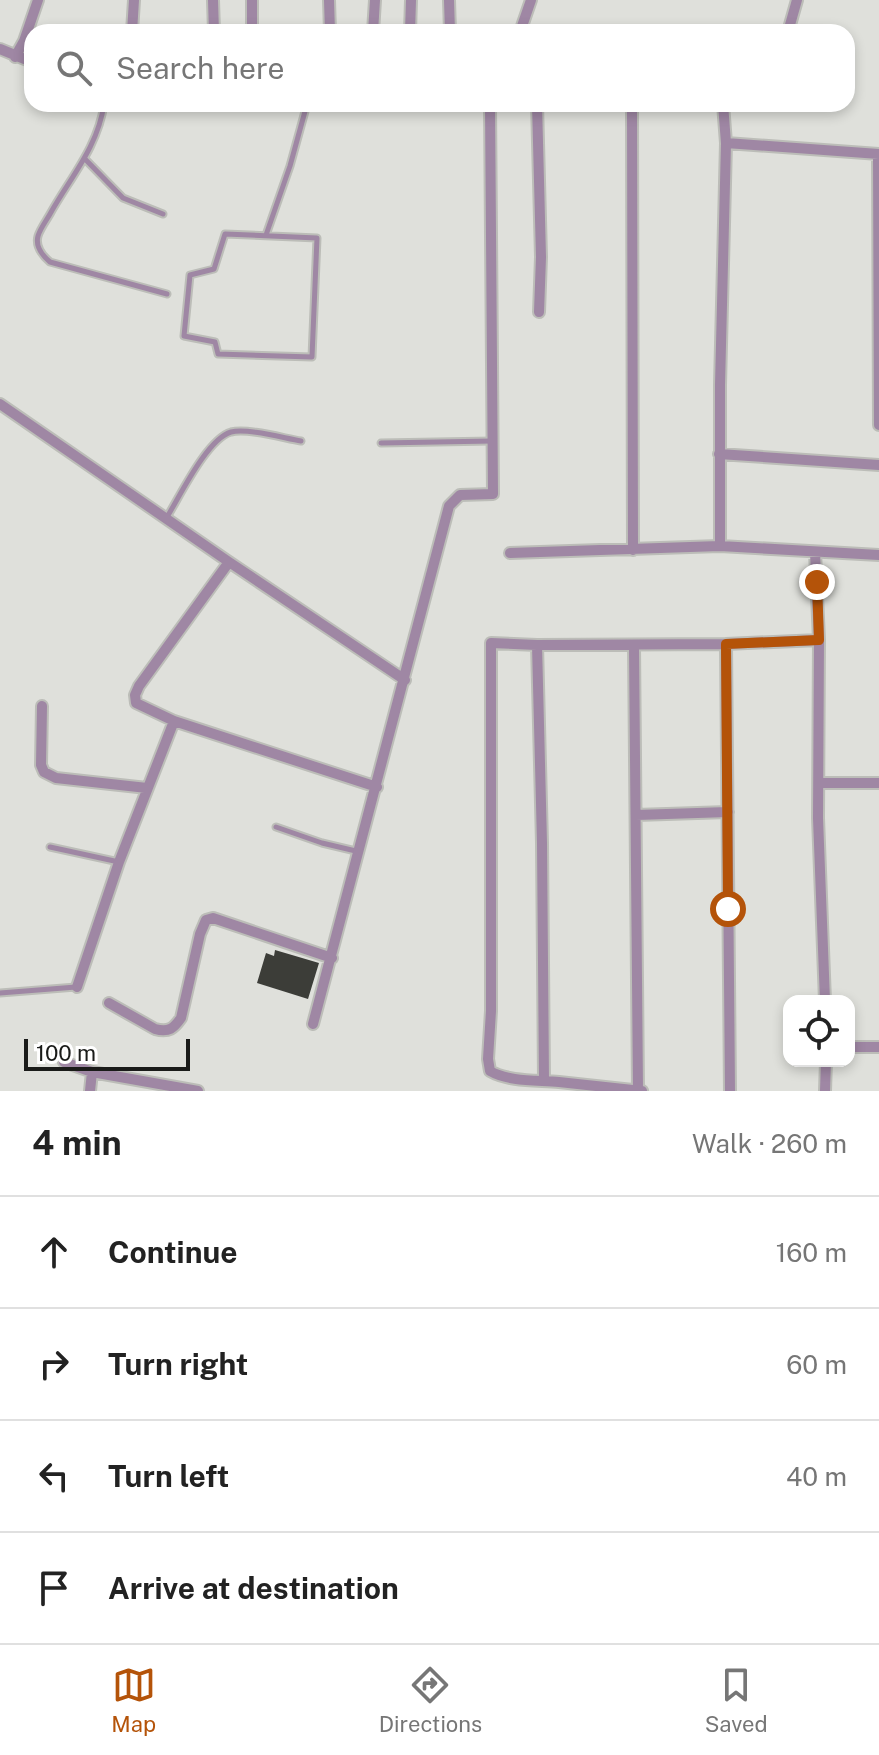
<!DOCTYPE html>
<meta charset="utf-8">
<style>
body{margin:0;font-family:"Public Sans",sans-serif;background:#f6f6f6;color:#222}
.controls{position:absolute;right:24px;bottom:24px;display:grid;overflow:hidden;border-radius:16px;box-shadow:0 4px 12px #0003}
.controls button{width:72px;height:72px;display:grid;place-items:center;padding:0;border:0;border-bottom:2px solid #e0e0e0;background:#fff;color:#222;font:40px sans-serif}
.scale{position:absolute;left:24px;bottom:20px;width:166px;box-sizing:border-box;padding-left:8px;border:4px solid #1a1b19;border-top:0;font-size:22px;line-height:28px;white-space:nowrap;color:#1a1b19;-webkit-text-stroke:6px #fff;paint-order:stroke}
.stop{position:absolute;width:24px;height:24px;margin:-18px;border:6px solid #b45309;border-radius:50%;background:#fff}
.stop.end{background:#b45309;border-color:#fff;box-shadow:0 2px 8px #0008}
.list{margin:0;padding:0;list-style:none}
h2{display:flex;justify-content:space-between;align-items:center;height:104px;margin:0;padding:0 32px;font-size:34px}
h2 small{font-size:26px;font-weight:400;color:#767676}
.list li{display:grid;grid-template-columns:52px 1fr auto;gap:24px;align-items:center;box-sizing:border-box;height:112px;padding:0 32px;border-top:2px solid #e0e0e0}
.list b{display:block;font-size:30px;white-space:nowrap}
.list em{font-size:26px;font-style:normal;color:#767676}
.icon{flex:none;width:44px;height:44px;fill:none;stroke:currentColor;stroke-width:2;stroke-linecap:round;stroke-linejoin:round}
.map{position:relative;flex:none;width:879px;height:1091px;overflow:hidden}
.search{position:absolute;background:#fff;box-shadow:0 4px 12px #0003;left:24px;right:24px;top:24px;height:88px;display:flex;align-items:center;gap:20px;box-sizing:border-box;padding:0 28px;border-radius:24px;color:#767676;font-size:30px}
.sheet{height:552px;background:#fff}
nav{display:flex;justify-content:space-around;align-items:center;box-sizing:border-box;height:112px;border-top:2px solid #e0e0e0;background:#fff;font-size:22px;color:#767676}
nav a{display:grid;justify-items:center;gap:4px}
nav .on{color:#b45309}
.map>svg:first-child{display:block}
.building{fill:#3c3d38}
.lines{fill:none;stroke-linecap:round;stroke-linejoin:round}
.lane-casing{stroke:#bcbdb8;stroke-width:9}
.street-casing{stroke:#bcbdb8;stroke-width:14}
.lane{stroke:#9f87a4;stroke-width:5}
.street{stroke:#9f87a4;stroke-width:10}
.route{stroke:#b45309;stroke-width:10}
</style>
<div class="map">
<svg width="879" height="1091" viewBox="0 0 879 1091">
<rect width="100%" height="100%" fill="#dfe0db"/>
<!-- building -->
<path class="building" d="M275,950l44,13 -11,36 -51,-16 9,-30 8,3z"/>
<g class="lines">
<defs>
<path id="lane" d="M104,104c-6,43 -34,74 -54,110 -4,7 -10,15 -12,22 -3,11 5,20 12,26l117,32
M85,159l38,39 40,16
M225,234l92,4 -5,119 -94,-3 -3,-12 -31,-6 6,-61 24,-6z
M266,235l24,-69 17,-62
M381,443l111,-2
M167,517c13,-21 40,-78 64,-85 17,-4 52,6 70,9
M276,827l46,16 38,9
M50,847l69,15
M0,993l76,-6"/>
<path id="street" d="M213,0l1,32
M329,0l1,32
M449,0l1,32
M132,32l2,-32
M252,32v-32
M373,32l2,-32
M410,32l1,-32
M520,32l11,-32
M788,32l9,-32
M0,49l32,13
M15,57l9,-16 14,-41
M537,104l4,153 -2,55
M632,104l1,446
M726,143l153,11
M878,154l1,271
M0,404l229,158 176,118
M719,454l160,11
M720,546v-161l6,-242 -3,-39
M815,552l4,88 -1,178 7,183
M510,553l210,-7 159,9
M229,562l-90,124 -4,9 1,8 38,18 203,66
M726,644l93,-4
M537,645l189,-1 4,447
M634,646l4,445
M42,706l-1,59 3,7 12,6 91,10
M820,783h59
M636,815l92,-3
M77,987l42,-125 55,-141
M109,1003l46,26c14,4 19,-1 26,-11l19,-84 6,-14 7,-2 119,40
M313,1024l136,-518 11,-11 33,-1 -3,-390
M849,1047h30
M64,1062l28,10 106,19
M544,1081l-2,-238 -5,-198 -46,-2v368l-3,48 2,12c19,11 47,9 69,11 28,3 55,6 83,9
M90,1091l2,-19
M825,1091l1,-30"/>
</defs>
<!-- lane casing -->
<use href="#lane" class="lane-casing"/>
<!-- street casing -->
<use href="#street" class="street-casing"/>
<!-- lane -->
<use href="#lane" class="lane"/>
<!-- street -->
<use href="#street" class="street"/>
</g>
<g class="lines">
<!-- route -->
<path class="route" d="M728,909l-2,-265 93,-4 -2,-58"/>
</g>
</svg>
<div class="controls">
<button><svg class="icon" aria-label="locate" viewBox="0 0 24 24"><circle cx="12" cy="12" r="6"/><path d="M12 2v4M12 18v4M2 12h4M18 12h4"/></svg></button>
</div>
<div class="scale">100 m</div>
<div class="stop" style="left:728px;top:909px"></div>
<div class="stop end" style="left:817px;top:582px"></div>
<div class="search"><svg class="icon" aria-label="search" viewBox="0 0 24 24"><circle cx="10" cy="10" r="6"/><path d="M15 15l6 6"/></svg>Search here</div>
</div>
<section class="sheet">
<h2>4 min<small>Walk · 260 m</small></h2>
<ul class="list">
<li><svg class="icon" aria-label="ahead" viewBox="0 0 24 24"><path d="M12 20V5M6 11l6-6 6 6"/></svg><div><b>Continue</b></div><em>160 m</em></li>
<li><svg class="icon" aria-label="right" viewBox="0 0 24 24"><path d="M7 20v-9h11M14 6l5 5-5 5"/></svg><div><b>Turn right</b></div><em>60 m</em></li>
<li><svg class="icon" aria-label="left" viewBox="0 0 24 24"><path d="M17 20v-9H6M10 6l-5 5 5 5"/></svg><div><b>Turn left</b></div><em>40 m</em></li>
<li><svg class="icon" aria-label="arrive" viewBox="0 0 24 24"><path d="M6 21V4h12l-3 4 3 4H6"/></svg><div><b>Arrive at destination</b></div></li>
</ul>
</section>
<nav>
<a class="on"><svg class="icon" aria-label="map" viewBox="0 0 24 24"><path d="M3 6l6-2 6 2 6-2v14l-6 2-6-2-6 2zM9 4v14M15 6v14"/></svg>Map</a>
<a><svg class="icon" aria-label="directions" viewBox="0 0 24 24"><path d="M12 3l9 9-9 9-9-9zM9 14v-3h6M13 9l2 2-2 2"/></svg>Directions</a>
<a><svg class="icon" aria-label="saved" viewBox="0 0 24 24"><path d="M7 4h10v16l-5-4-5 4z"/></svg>Saved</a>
</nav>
